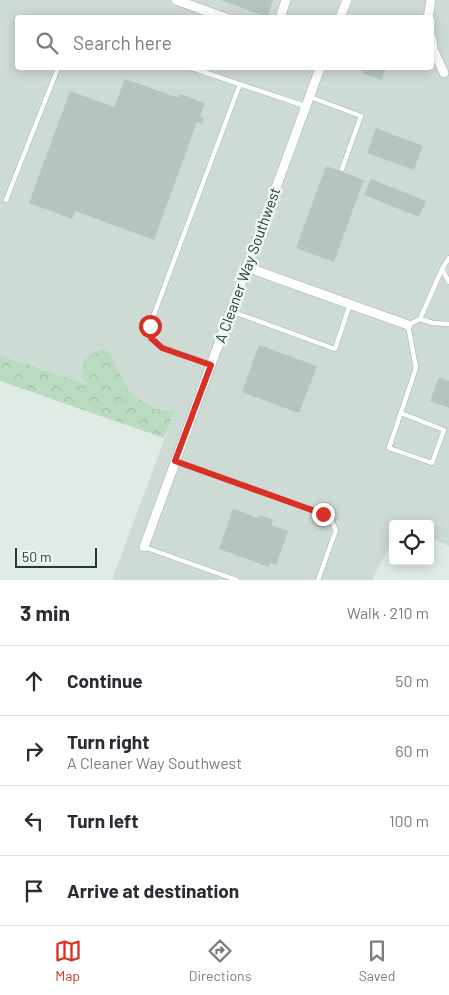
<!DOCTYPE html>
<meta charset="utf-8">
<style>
body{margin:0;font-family:Barlow,sans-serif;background:#f7f7f7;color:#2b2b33}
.controls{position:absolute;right:15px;bottom:15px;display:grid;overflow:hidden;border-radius:5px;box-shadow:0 2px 12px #0003}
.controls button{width:45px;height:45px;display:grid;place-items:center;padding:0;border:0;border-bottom:1px solid #e1e1e2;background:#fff;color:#2b2b33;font:25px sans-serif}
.scale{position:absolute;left:15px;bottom:12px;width:82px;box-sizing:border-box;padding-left:5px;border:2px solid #213a32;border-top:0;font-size:14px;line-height:18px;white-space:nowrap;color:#213a32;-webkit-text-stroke:4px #f0f7f3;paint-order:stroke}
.stop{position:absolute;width:15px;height:15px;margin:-11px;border:4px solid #d93025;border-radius:50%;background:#fff}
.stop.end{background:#d93025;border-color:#fff;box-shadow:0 1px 5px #0008}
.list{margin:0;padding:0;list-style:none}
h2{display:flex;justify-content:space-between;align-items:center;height:65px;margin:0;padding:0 20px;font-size:21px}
h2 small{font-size:16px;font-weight:400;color:#7c7c81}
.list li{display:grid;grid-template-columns:32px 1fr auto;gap:15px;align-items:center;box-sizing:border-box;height:70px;padding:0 20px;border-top:1px solid #e1e1e2}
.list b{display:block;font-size:19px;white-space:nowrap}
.list p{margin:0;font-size:16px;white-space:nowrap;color:#7c7c81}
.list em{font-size:16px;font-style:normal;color:#7c7c81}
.icon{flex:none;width:28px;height:28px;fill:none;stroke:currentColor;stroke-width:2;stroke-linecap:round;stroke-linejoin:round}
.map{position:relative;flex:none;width:449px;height:580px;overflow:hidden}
.search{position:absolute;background:#fff;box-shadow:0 2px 12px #0003;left:15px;right:15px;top:15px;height:55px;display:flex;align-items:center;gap:12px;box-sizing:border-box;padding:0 18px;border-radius:5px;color:#7c7c81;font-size:19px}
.sheet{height:345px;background:#fff}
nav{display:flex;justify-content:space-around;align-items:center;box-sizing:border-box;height:70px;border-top:1px solid #e1e1e2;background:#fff;font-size:14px;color:#7c7c81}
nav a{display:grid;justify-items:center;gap:2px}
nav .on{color:#d93025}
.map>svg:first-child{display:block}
.built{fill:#cedad4;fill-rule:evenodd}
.forest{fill:url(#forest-crowns)}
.building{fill:#b5c5be}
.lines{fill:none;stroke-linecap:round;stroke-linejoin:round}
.lane-casing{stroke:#a3b2ac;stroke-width:5.5}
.street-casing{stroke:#a3b2ac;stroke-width:10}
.lane{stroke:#fff;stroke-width:4.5}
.street{stroke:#fff;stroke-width:9}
.route{stroke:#d93025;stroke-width:6}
.labels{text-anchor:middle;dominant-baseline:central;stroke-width:5;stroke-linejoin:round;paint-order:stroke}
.street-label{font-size:15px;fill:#213a32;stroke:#f0f7f3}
</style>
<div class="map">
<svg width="449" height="580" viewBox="0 0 449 580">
<defs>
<pattern id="forest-crowns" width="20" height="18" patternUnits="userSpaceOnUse" patternTransform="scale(1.25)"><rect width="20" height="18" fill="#b9dcc0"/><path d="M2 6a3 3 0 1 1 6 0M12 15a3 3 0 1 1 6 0" fill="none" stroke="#9fbea5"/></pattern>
</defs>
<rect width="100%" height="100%" fill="#e0ebe5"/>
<!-- built -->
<path class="built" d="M0,0h449v546l-19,-9v-13h-37v15l-21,41h-260l63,-169 -20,-2 -25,-16 -24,-46 -16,38 -90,-30zM18,18h414v50h-414z"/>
<!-- forest -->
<path class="forest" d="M106,347l24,46 25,16 20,2 -11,27 -164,-57v-26l89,30 -8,-8 4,-19z"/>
<!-- building -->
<path class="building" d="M221,0h52l-6,17z
M364,68h22l-4,12 -20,-7z
M125,79l54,19 1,-4 25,9 -5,13 4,2 -2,6 -5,-2 -43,118 -79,-29 -3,8 -43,-16 41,-112 44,16z
M376,128l47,18 -9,24 -47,-17z
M326,166l38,14 -30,82 -38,-14z
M371,179l55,22 -7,16 -55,-22z
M259,345l58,21 -18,47 -57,-21z
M439,377l10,4v27l-19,-7z
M233,509l25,9 1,-3 14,5 -2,5 17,6 -12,34 -6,-2 -1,4 -50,-18z"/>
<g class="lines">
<defs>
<path id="lane" d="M192,68l113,38
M310,97l51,19 -19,53
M6,200l52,-132
M442,269l7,13
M231,311l104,38 15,-45
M420,319l13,4 16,1
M211,365l-49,-18 -11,-9 -1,-13 90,-241
M401,413l43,17 -12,33 -43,-15 27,-80 -8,-43 12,-6 22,-50 7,-11
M176,461l147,53 8,6 5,10 -18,50
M144,547l93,33"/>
<path id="street" d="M176,0l50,18
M280,18l6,-18
M340,18l7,-18
M428,18l3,-18
M432,39l1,10 11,24
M246,267l162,58
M144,547l176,-479"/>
</defs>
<!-- lane casing -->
<use href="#lane" class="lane-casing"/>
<!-- street casing -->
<use href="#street" class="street-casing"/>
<!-- lane -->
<use href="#lane" class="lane"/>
<!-- street -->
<use href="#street" class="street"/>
</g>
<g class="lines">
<!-- route -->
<path class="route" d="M150,326l1,12 11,10 49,17 -36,96 148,53"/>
</g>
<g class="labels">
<!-- street labels -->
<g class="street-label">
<text transform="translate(247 265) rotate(-70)">A Cleaner Way Southwest</text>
</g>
</g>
</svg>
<div class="controls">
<button><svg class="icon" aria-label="locate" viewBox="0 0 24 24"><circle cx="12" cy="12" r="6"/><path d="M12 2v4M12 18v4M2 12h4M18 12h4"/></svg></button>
</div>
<div class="scale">50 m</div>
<div class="stop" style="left:150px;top:326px"></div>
<div class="stop end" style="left:323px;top:514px"></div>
<div class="search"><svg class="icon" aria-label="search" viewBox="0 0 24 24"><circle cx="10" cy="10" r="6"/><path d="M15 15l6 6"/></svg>Search here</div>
</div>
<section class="sheet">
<h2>3 min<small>Walk · 210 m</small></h2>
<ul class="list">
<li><svg class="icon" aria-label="ahead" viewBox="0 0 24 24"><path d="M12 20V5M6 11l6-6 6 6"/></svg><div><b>Continue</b></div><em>50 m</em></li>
<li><svg class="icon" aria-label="right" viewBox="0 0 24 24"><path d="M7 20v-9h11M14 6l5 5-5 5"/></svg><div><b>Turn right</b><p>A Cleaner Way Southwest</p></div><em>60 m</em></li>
<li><svg class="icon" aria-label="left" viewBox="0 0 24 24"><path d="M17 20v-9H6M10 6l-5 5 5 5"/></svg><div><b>Turn left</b></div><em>100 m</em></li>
<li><svg class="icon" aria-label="arrive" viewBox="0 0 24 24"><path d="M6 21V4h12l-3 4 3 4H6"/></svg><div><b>Arrive at destination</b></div></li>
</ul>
</section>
<nav>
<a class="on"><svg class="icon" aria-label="map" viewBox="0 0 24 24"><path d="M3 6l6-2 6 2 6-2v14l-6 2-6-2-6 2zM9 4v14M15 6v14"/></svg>Map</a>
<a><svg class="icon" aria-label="directions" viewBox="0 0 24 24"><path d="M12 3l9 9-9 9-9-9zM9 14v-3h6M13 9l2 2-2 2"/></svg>Directions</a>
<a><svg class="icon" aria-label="saved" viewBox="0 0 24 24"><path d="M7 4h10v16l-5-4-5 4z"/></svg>Saved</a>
</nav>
